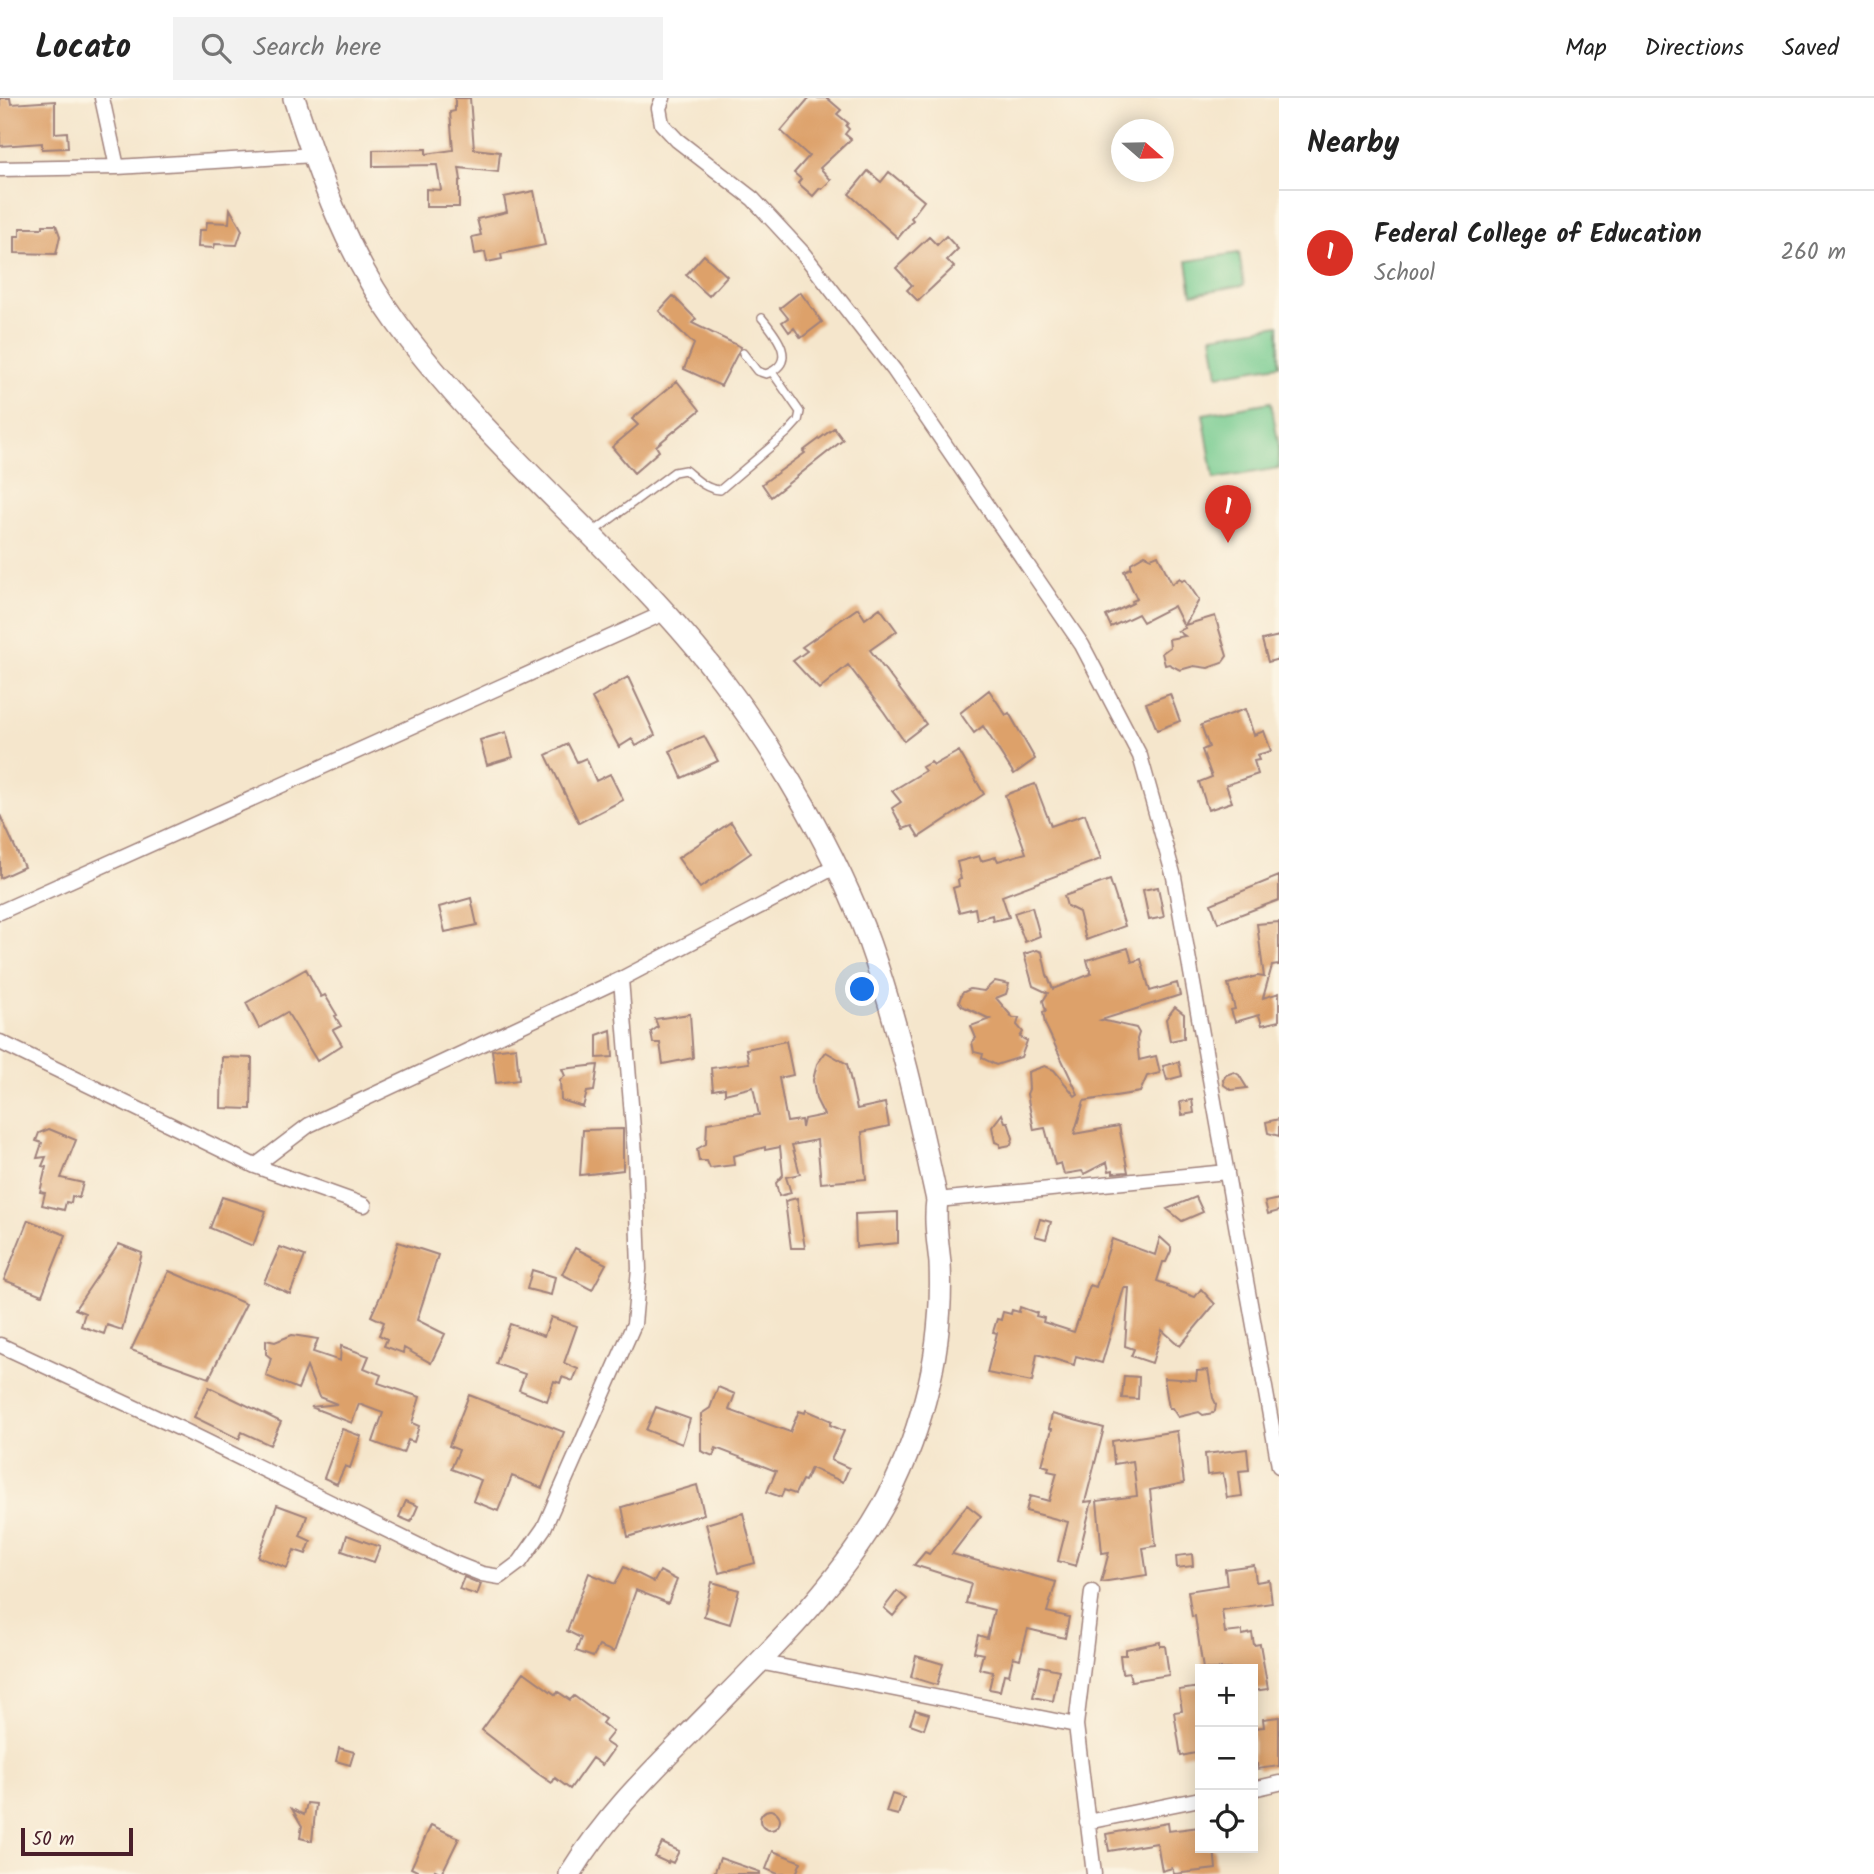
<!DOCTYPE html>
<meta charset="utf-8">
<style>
body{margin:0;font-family:Kalam,sans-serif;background:#f2f2f2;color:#222}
.controls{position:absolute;right:21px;bottom:21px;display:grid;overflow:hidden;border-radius:0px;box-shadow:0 4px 18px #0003}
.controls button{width:63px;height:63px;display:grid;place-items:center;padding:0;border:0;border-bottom:2px solid #e0e0e0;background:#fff;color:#222;font:35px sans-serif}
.compass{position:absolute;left:1111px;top:21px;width:63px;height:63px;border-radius:50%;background:#fff;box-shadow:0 4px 18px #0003;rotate:110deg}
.scale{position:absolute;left:21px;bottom:18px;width:112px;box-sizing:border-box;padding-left:7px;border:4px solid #4a1f2b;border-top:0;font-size:19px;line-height:24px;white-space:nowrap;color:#4a1f2b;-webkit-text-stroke:5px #fcf5e5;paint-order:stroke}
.you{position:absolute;left:863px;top:892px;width:24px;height:24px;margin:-18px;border:5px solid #fff;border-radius:50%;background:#1a73e8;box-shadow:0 0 0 10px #1a73e833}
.badge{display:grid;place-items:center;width:46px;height:46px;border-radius:50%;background:#d93025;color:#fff;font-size:23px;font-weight:700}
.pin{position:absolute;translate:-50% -58px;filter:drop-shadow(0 2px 4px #0008)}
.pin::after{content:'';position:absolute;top:37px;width:24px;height:21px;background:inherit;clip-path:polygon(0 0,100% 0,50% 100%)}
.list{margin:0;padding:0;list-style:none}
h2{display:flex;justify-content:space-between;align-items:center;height:91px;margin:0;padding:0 28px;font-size:30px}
h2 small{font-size:23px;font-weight:400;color:#767676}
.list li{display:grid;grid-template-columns:46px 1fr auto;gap:21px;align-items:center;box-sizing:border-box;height:126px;padding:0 28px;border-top:2px solid #e0e0e0}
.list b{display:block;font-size:26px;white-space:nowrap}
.list p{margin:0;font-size:23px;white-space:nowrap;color:#767676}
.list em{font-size:23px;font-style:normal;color:#767676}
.icon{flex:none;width:38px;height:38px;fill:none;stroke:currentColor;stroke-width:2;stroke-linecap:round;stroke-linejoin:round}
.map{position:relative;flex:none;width:1279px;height:1776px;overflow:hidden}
header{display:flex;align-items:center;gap:42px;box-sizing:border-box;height:98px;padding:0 35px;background:#fff;border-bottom:2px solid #e0e0e0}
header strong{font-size:33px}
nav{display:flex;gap:38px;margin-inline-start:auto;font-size:24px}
.search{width:490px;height:63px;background:#f2f2f2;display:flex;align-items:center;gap:18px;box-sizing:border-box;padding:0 24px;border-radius:0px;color:#767676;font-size:26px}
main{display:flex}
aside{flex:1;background:#fff}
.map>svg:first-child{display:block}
.green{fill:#73ca8e;stroke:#5e745c;stroke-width:2}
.building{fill:#dda16b}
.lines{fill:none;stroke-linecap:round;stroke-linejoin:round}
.service-casing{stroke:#a0827c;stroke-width:10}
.minor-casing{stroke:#a0827c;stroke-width:17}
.secondary-casing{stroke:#a0827c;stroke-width:24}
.service{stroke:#fff;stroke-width:7}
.minor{stroke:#fff;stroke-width:14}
.secondary{stroke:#fff;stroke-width:21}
</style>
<header>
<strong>Locato</strong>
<div class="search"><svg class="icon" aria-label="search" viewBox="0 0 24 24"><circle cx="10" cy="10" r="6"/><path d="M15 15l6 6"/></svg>Search here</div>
<nav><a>Map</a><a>Directions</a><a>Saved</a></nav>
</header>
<main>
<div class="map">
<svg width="1279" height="1776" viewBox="0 0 1279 1776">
<rect width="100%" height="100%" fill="#fcf5e5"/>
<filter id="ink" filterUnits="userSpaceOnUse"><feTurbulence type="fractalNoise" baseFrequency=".0143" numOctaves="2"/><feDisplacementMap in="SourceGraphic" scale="14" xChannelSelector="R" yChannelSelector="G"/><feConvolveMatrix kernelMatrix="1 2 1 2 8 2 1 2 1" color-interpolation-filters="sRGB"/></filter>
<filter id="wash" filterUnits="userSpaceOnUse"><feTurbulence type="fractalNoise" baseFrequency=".00686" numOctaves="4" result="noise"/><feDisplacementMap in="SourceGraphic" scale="28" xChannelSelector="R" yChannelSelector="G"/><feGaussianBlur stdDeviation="1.57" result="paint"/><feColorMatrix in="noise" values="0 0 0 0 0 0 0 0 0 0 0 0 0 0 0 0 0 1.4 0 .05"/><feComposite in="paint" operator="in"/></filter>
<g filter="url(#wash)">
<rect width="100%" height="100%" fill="#f5e6cc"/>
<!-- green -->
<path class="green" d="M1239,155l5,32 -52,9 -5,-33z
M1279,227v40l-61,10 -6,-39z
M1271,304l8,45v21l-65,11 -11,-65z"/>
<g id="blocks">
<!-- building -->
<path class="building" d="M0,0h10l1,6 44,-3v32l12,-1 1,16 -26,1v-6l-42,3z
M455,0h15l4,51 26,3 -2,20 -39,-4 2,12 -2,1v26h-33v-18l15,1 -4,-25 -64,1v-16l53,-1v5l27,-4 -3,-38 5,-1z
M809,0h18l14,12 -4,4 11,9 -2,3 3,3 -4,5 6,5 -31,29 11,12 -9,9 -2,-1 -7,8 -15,-13 3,-4 -7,-6 15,-17 -28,-25z
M868,73l13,11 8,-10 35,29 -13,17 2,2 -15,18 -49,-44z
M534,93l11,54 -44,9 1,5 -15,3 -2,-10 -10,2 -3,-17 9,-2 -4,-16 30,-7 -3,-15z
M230,111l12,21 -5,15 -22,-1 -1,4 -16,-1 1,-17h7l1,-8 22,1z
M43,127h13l4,11 -4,18 -41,-1v-17h5v-8h23z
M946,138l12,13 -11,11 7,7 -36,34 -11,-11 5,-5 -16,-17 33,-31 8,8z
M704,157l23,21 -18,20 -23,-21z
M800,194l22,30 -21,16 -7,-10 -5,4 -7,-10 6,-4 -8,-10z
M673,198l23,23 -4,4 49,24 -20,39 -37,-17 10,-25 -35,-33z
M677,283l23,29 -44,36 3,5 -25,22 -22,-26 26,-22 -6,-6z
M834,330l9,12 -72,57 -9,-13 43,-31 -2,-2z
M1145,457l6,3 7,-3 14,29 8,-6 2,3 3,-2 14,21 -14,25 30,-9 12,40 -5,7 -14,5 -14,-2 -14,4 -11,-6 -4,1 -3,-12 8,-6 -1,-8 16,-3 -7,-5 7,-3 -11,-22 -31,16 -5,-8 -27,13 -5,-11 27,-13 -1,-2 5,-2 -13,-28 7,-3v-5z
M858,510l7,11 15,-11 17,23 -27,19 56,74 -22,17 -20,-29 -36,-47 -29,24 -26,-28 14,-10 -5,-4z
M1279,538v23l-11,3 -6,-22z
M628,579l27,58 -19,11 -4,-7 -13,8 -27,-49z
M989,592l17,25 3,-2 26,46 -21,15 -31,-48 -9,7 -14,-20z
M1170,596l10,27 -23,9 -11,-27z
M1245,611l9,26 10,-4 7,20 -14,4 2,5 -5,1 4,13 -32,11 6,17 -24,8 -9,-28 13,-5 -10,-27 7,-3 -8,-22z
M506,634l7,25 -26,8 -7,-25z
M704,638l14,25 -36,17 -12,-27z
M568,646l9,18 9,-4 10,23 14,-7 13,26 -44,23 -33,-68z
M959,653l25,43 -65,43 -7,-11 -9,3 -11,-21 9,-6 -9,-11 33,-20 -3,-4 9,-5 3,3z
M1035,686l16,42 34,-12 16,45 -99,37 7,21 -16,4 -1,-6 -15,4 -2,-11 -16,4 -6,-24 6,-2 -1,-6 3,-1 -4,-17 22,-6 2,5 15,-4 2,4 28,-8 -21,-58z
M0,717l24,52 -24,11z
M731,724l20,31 -51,35 -22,-30z
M1279,778v24l-61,23 -7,-19z
M1110,782l15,46 -39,14 -7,-28 -12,-6 -3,-10z
M1158,789l6,30 -15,3 -6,-30z
M471,800l6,27 -32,7 -6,-25z
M1032,809l8,29 -15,6 -11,-29z
M1279,824v43l-7,1 -9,32 16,-5v28l-17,4 -3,-10 -24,7 -4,-12 4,-1 -7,-25 29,-8 7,1 -7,-53z
M1128,850l4,14 9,-3 9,32 27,-8 3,12 -79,25 35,8 3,5 -2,6 2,21 17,-4 4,17 -13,3 -7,16 -56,9 -10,33 45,-8 9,46 -15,1v-3l-4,1 -2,-9 -23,12 -2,-3 -18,3 -3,-11 -6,2 -10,-37 -11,2 -7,-36 2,-5 -1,-17 17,-6 9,4 21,26 3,-2 -33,-70 -2,-12 3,-1 -3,-10 5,-8 -15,-7 -9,-32 13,-4 5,2 5,23 6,14 38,-15 -4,-14z
M306,871l15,28 4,-2 12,20 -2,1 6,10 -8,4 9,15 -25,16 -30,-49 -28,16 -13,-25z
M995,883l14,3 -3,10 -10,4 17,20h6l-2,7 6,7 -3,5 7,4 -6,16 -25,8 -14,-7 1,-4 -9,-2 -2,-10 4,-4 -5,-12 19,-7 -28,-13 -3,-4 3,-9 8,-4 14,2z
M1175,909l9,7v24l-14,3 -4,-22z
M690,916l3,44 -30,6 -3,-21h-7l-2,-11 7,-5 -3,-8z
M611,932l2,27 -16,1v-23z
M786,943l7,34 -14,3 8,44 14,-2 1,8 2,-9 20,-4 -8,-16 -3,-19 4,-16 9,-12 21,12 10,45 28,-6 4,23 -27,6 4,47 -45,4 -4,-43 -25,5 8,29 -14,3 5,16 -12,3 -3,-13 7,-8 -3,-28 -15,3v-3l-32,9 1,9 -24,3 -3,-7h-8l-2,-12 9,-5 1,-21 52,-8 -6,-28 -28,7v-6l-12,2 -2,-22 38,-5 -3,-14z
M516,949l3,33 -23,3 -4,-33z
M222,959l30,1 -1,51 -30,-1z
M1179,964l3,14 -15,4 -4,-14z
M598,967l-4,26 -7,1 -4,15 -22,-7 -1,-20 5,-4 -3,-7z
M1234,974l5,3 8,13 -16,2 -7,-5 -1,-5 3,-5z
M1192,1002l2,13 -12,2 -2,-13z
M1002,1016l3,8h3l5,16 -2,7 -11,2v-3l-5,-2 -3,-15z
M1279,1021v17l-11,-3 -2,-11z
M49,1031l27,11 -15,38 22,5 -4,15 -7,-2 -1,7 -5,-1 -2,8 -22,-5 3,-12 -5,-1 6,-25 -4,-1 4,-9 -9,1 5,-15 -6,-2 3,-8z
M623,1031v41l-43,5 3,-45z
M222,1099l44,14 -13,35 -43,-18z
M1196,1099l7,15 -21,9 -15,-12z
M797,1100l8,50h-14l-6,-47z
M1279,1101v12l-11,3 -3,-12z
M898,1114v31l-42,4 -1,-33z
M1040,1121l11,3 -5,17 -11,-3z
M28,1122l38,15 -24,60 -38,-15z
M1160,1139l11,10v4l-5,11h-3l-6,19 11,4 -1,2 28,10 6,-8 14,15 -35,42 -18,-16 -10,33 -21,-7 3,-7 -9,-3 4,-58h-5l-22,75 -26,-7 -2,9 -37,-11 -5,28 -45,-9 10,-40 -4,-1 4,-13 4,1 2,-8 8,2 1,-4 7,2 1,-5 17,6 -1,3 8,2 -1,4 31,10 16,-47 6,2 16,-48 43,16z
M398,1144l40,13 -21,65 28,14 -14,29 -27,-15 -1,5 -19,-7 3,-7 -8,-4 5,-13 -13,-6 10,-21z
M119,1146l23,9 -20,77 -15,-5 -3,9 -23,-8 4,-13 -10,-4z
M280,1149l25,9 -15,38 -26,-12z
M575,1150l31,16 -14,26 -30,-16z
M532,1172l23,7 -4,18 -24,-6z
M169,1173l77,33 -37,74 -78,-28z
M551,1219l26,9 -13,37 14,6 -5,12 -11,-4 -2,6 -6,-2 -7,20 -28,-11 6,-16 -29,-10 14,-40 34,12z
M292,1237l26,4 -5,13 27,9 1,-15 28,10 -5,12 17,7 -3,8 42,14 -8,26 7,3 -5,16 -6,-2 -5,13 -30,-11 10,-29 -24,-9 -7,19 -41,-16 26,-3 -18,-7 -12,-30 -9,22 -32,-13 5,-18 -5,-4v-14l9,2z
M1208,1272l5,28 3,6 -1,7 -2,2 -10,2 -4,-3 -21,5 -6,-9h-3l-5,-30 32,2 1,-9z
M1124,1278l15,1 -1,22 -16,-1z
M209,1289l72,35 -11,23 -28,-13 -3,7 -45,-22z
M718,1289l17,7 -6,16 61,22 9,-21 6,2 1,-3 26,11 -2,4 14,6 -13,29 18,8 -6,14 -32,-14 -6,13 -3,-1 -7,14 -11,-4 -3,7 -14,-5 9,-21 -60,-23 -3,8 -12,-5v-37l9,-6z
M469,1297l95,37 -22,56 -30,-12 -14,35 -25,-10 8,-21 -30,-11 8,-19 -10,-4z
M656,1309l34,12 -8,25 -36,-14z
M1052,1316l52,14 -19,74 7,-1 -16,65 -18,-5 10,-39 -42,-11 4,-15 19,5 8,-28 -9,-2 1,-4 -7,-2 10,-36 -3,-1z
M342,1331l19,7 -11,32 -5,-2 -8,18 -13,-6z
M1177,1333l7,52 -34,7 6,56 -13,2 4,27 -46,7 8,-30 -7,1 -5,-52 40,-5 -4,-35 -19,3 -2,-23z
M1247,1351l2,21 -10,1 3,25 -15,2 -4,-25 -16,2 -2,-21z
M697,1387l7,29 -76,23 -6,-30z
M406,1403l12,5 -7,16 -12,-5z
M277,1407l30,11 -7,20 11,5 -5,13 -12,-4 -7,18 -29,-11z
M967,1407l14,11 -29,38 104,28 -9,30 22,5 -4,21 -37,-9 -8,30 -7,-2 -4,18 -5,-1 -4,17 -11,-2 4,-17 -14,-3 4,-15 -9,-2 4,-17 9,3 7,-28 -28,-7 5,-20 -57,-18 11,-13 4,2z
M743,1415l12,50 -36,10 -13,-49z
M347,1437l33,12 -6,15 -32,-11z
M1192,1456l1,12 -16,2 -1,-12z
M1254,1467l2,17 13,-2 3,23 -50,7 3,23 17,-2v4l10,-2 2,12 6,-1 8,45 -15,2v-22h-50l-8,-53 -3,1 -4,-26 39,-6 -2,-16z
M624,1469l30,15 6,-11 17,9 -9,23 -32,-13 -22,62 -15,-6 -6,11 -17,-6 5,-13 -14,-7 22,-58 26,11z
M464,1479l17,7 -4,11 -18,-6z
M712,1484l27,8 -9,34 -26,-8z
M897,1493l10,8 -14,17 -9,-8z
M1160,1544v4h5l4,29 -38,6 -2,-9 -7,1 -2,-18h6v-6z
M916,1558l27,8 -6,21 -26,-8z
M1040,1568l19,4 -6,31 -20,-4z
M524,1574l32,23 2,-3 12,8 4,-4 31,23 -3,4 11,9 -8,10 9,6 -12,17 -10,-7 -22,31 -15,-11 -3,5 -15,-10 -55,-43z
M1200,1589v65l-19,4 -7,-44 8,-1 -3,-21z
M915,1612l14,4 -5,15 -14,-5z
M1279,1619v49l-21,3 -1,-5h-4v-36l11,-1 -1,-8z
M339,1650l15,4 -4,13 -14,-4z
M892,1696l12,4 -6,17 -12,-3z
M307,1705l9,1 -4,37 -12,-3 2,-12 -10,-17 12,6z
M760 1722a10 10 0 1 1 20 0a10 10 0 1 1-20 0Z
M1168,1725l1,8 31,-4v21h14l2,21 -42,5 -2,-6 -10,3 -5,-28 -48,8 -3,-17z
M431,1727l28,13 -17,35 -7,-3 -1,4h-11l-12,-6z
M662,1745l17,8 -6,12 -4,-2 -1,2 -13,-6z
M773,1753l28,11 -5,12h-18l-12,-5z
M720,1760l40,14v2h-46z"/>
</g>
</g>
<g filter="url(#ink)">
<use href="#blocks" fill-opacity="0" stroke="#a0827c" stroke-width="2"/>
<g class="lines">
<defs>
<path id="service" d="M743,255l14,18 9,3c33,-12 10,-39 -4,-56
M592,435l82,-61 11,-2c11,9 20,19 35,20l68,-58 10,-11 2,-9 -28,-40"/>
<path id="minor" d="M102,0l15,69
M663,0l-4,10 3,16 15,16 76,59 49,53 92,118 188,275 58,111 34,121 105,589
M0,71l117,-2 197,-12
M0,814l664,-299
M0,944l255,124 109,39
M255,1068l54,-41 312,-146 214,-112
M937,1102l290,-28
M0,1247l183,85 271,133 28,11 18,3 20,-15 24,-34 90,-204 5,-55 -4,-115 -14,-175
M1092,1494l-16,133 18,149
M759,1564l317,63
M1253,1691l26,-6
M1087,1724l113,-23"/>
<path id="secondary" d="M294,0c25,78 54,158 103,225 95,130 227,229 325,357 56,74 115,174 147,262 30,84 49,171 68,258 -3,22 1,42 3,63 2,46 -3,93 -15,137 -10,38 -24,74 -43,108 -48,85 -128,159 -196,229 -43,43 -84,85 -116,137"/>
</defs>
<!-- service casing -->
<use href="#service" class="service-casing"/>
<!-- minor casing -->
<use href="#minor" class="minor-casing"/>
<!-- secondary casing -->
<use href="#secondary" class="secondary-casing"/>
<!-- service -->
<use href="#service" class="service"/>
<!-- minor -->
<use href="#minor" class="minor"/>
<!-- secondary -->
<use href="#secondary" class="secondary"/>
</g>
</g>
</svg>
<div class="controls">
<button>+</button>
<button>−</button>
<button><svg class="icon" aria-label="locate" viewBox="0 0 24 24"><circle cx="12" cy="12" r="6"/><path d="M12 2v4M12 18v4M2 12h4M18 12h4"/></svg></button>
</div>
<svg class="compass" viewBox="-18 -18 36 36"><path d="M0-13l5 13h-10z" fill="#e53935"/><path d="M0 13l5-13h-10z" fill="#767676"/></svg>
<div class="scale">50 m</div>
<div class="you"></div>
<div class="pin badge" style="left:1228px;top:445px">1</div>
</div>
<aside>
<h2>Nearby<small></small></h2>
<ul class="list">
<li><span class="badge">1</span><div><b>Federal College of Education</b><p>School</p></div><em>260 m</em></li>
</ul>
</aside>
</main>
